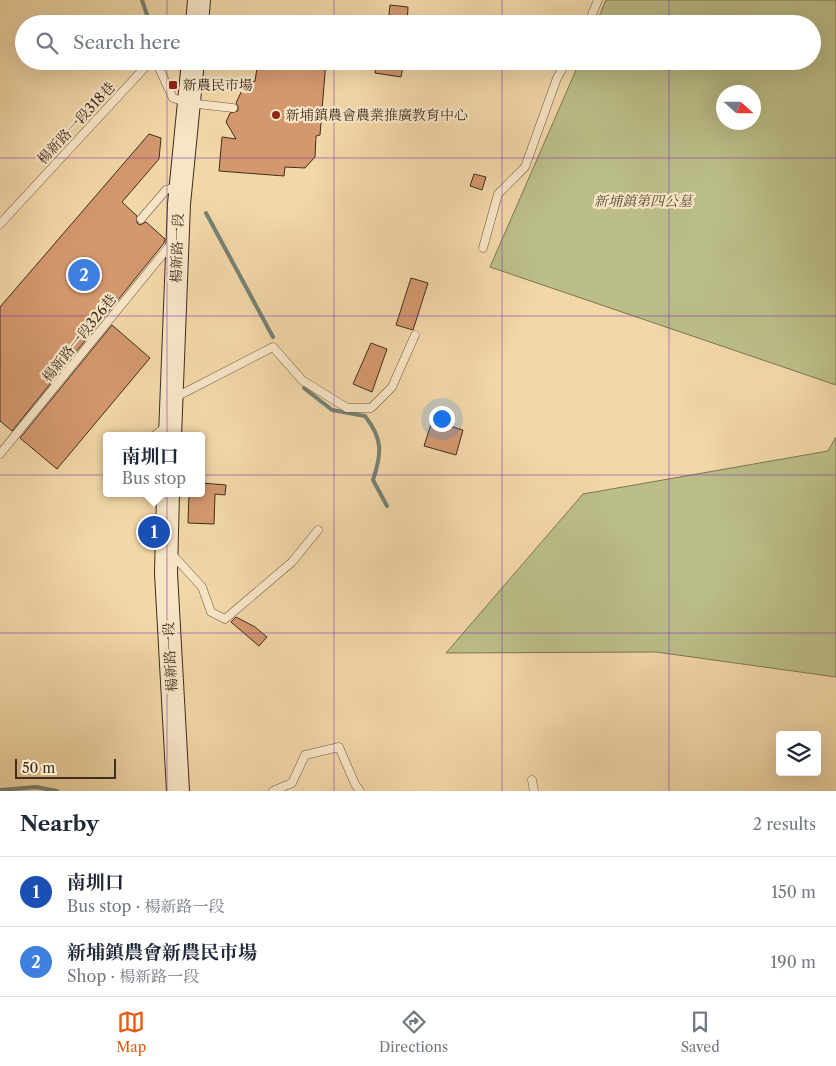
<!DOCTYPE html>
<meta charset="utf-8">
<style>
body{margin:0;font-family:"Libre Caslon Text","Noto Serif TC",serif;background:#f2f2f3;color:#1f2937}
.controls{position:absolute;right:15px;bottom:15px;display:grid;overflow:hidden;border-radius:5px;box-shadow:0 5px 20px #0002}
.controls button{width:45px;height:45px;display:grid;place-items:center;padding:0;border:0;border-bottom:1px solid #e0e1e3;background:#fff;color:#1f2937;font:25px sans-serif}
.compass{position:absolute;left:716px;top:85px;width:45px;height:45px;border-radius:50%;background:#fff;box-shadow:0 5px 20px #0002;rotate:111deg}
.scale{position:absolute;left:15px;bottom:12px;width:101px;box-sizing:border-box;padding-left:5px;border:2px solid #3f2d20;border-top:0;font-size:14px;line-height:18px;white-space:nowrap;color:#3f2d20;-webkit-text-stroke:4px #f7e5c6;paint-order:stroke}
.you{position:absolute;left:441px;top:418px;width:18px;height:18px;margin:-12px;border:4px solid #fff;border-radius:50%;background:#1a73e8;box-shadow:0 0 0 8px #1a73e833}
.badge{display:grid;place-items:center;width:32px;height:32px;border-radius:50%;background:#ea580c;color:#fff;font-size:16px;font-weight:700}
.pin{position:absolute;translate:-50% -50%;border:2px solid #fff;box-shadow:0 1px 5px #0006}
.popup{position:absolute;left:103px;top:432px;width:102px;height:65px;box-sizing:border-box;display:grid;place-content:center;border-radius:5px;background:#fff;filter:drop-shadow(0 1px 4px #0005);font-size:16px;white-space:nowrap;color:#747a83}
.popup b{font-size:19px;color:#1f2937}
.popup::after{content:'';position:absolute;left:50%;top:100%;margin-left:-10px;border:10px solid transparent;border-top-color:#fff}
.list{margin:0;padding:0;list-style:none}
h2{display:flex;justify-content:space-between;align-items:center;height:65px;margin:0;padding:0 20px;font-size:21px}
h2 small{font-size:16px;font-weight:400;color:#747a83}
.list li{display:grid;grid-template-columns:32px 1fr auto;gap:15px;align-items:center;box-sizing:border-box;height:70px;padding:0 20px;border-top:1px solid #e0e1e3}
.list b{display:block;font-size:19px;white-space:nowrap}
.list p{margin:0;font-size:16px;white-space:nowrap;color:#747a83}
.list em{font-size:16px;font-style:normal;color:#747a83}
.icon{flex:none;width:28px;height:28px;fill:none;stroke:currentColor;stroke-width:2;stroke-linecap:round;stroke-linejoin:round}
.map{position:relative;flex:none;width:836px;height:791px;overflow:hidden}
.search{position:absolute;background:#fff;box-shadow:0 5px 20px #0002;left:15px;right:15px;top:15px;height:55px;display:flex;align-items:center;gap:12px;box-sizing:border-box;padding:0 18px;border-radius:28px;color:#747a83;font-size:19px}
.sheet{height:205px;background:#fff}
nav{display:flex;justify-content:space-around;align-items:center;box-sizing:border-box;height:70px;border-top:1px solid #e0e1e3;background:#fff;font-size:14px;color:#747a83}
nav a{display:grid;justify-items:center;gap:2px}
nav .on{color:#ea580c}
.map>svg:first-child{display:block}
.green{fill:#bbbe87;stroke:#7d7654;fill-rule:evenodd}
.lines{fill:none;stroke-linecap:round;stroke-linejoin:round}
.stream{stroke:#768173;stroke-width:4}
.building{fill:#d4986e;stroke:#3f2d20}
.service-casing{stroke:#6c5842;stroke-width:9}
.secondary-casing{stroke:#3f2d20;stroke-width:24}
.service{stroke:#f7e5c6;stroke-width:8}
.secondary{stroke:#f7e5c6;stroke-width:22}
.grid{fill:none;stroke:#7b2cbf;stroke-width:1;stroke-opacity:0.55}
.poi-dot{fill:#8f2418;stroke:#f7e5c6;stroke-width:2}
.labels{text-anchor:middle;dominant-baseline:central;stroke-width:4.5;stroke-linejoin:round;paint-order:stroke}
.poi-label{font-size:14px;fill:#3f2d20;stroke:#f7e5c6;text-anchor:start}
.street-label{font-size:14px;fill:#3f2d20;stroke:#f7e5c6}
.park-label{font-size:14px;font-style:italic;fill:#584a35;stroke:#f7e5c6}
</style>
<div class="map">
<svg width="836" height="791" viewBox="0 0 836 791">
<rect width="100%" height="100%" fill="#f2d7a7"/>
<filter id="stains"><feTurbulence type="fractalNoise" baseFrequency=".004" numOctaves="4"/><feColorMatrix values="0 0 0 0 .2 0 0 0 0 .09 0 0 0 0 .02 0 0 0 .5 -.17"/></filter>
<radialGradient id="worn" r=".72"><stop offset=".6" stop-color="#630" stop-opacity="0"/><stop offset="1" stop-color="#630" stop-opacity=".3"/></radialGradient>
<!-- green -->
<path class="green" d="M606,0h230v385l-346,-118 90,-206h232v-37h-216zM724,92h30v30h-30z
M836,437v240l-180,-25 -210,1 137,-159 245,-43z"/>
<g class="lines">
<!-- stream -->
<path class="stream" d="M142,0l8,24
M206,213l67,124
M304,388l28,22 33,6c18,23 17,37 8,64l14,26
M0,790l36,-3 21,4"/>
</g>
<!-- building -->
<path class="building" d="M390,5l18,2 -1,17h-19z
M258,61h68l-6,74 -4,1 -1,21 -10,11 -20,-1 -1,9 -65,-5 3,-34 14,2 -10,-17 4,-9 8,-2v-5l-2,-3 8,-17 11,-5z
M377,61h27l-3,16 -26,-4z
M149,134l12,4 -2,21 -37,43 15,14v7l3,2 6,-3 19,17 -1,4 -152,188 -12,-10v-114z
M474,174l12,3 -4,13 -12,-4z
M411,278l17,5 -15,47 -17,-5z
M112,325l38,33 -93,111 -37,-31z
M371,343l16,6 -15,43 -19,-8z
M432,421l31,9 -7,25 -32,-9z
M202,483l24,2 -1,10 -10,-1 -1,30 -26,-1 1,-30h13z
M236,617l19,10 12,10 -8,9 -28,-24z"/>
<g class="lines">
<defs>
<path id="service" d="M588,24l10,-24
M141,219l25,-29 13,-4
M0,224l149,-161 9,3 15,32 16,5 44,5
M483,248l15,-54 27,-27 32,-89 10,-17
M176,397l97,-50 29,33 45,28h24l21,-21 23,-52
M154,436l11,-9
M0,454l171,-210
M171,553l31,34 9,25 14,7 67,-57 26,-32
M532,780l2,11
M273,791l19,-8 13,-28 34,-8 16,37 5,7"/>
<path id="secondary" d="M197,24l2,-24
M170,436l9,-232 14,-143
M168,493l-2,80 12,218"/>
</defs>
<!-- service casing -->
<use href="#service" class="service-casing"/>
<!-- secondary casing -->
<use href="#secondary" class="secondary-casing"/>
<!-- service -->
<use href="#service" class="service"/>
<!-- secondary -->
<use href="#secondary" class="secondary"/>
</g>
<!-- grid -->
<path class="grid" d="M167,0v24M334,0v24M502,0v24M669,0v24M167,61v730M334,61v730M502,61v730M669,61v730M0,158h836M0,316h836M0,475h836M0,633h836"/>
<!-- markers -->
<g class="poi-dot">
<rect x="168" y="80" width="10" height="10" rx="2.5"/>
<circle cx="276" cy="115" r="5"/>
</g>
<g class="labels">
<!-- poi labels -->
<g class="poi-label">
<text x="183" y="85">新農民市場</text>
<text x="286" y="115">新埔鎮農會農業推廣教育中心</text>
</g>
<!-- street labels -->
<g class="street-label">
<text transform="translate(76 123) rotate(-47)">楊新路一段318巷</text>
<text transform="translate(177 248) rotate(-88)">楊新路一段</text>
<text transform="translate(79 338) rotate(-51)">楊新路一段326巷</text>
<text transform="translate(170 657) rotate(-93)">楊新路一段</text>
</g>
<!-- park labels -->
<g class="park-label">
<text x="643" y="201">新埔鎮第四公墓</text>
</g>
</g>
<rect width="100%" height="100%" filter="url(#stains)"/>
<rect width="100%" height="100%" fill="url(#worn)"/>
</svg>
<div class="controls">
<button><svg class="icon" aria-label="layers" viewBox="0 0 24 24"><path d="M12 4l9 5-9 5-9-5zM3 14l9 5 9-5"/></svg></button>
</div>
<svg class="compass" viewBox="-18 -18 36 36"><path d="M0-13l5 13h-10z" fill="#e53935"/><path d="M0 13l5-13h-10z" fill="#747a83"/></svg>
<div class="scale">50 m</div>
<div class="you"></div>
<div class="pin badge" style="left:154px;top:532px;background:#1a4fb4">1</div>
<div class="popup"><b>南圳口</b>Bus stop</div>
<div class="pin badge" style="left:84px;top:275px;background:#3f7fe0">2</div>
<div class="search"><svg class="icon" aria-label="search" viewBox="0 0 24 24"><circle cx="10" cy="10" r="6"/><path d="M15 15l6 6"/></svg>Search here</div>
</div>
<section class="sheet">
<h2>Nearby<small>2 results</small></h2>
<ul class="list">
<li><span class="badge" style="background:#1a4fb4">1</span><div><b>南圳口</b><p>Bus stop · 楊新路一段</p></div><em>150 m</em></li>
<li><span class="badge" style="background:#3f7fe0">2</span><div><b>新埔鎮農會新農民市場</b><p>Shop · 楊新路一段</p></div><em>190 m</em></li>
</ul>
</section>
<nav>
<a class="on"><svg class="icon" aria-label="map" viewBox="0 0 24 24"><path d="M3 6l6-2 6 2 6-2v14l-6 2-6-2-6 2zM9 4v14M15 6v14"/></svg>Map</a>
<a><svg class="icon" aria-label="directions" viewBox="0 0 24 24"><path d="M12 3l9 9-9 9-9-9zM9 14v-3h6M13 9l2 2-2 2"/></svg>Directions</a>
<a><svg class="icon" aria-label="saved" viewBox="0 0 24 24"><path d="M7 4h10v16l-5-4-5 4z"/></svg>Saved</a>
</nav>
